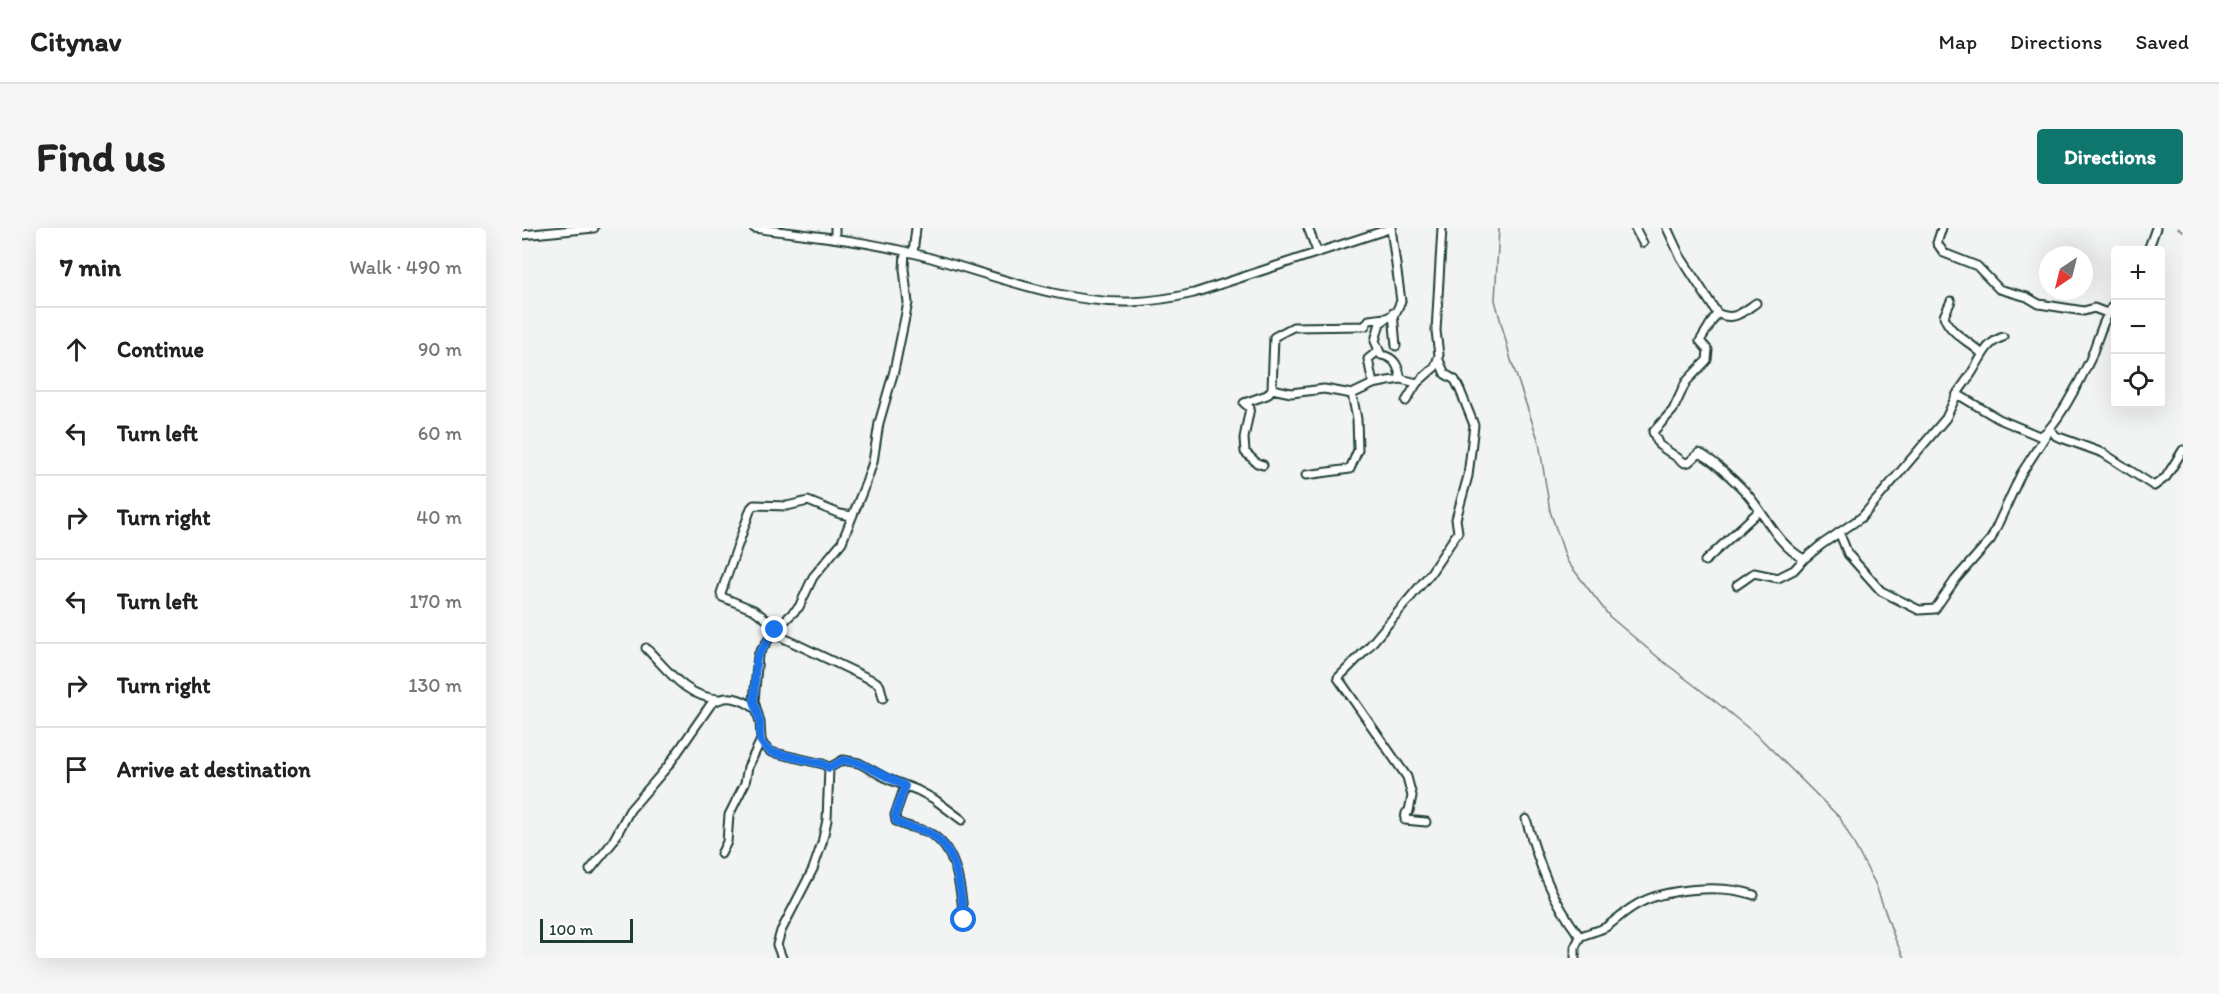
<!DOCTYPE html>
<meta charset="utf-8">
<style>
body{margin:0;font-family:Itim,sans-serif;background:#f6f6f6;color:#222}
.controls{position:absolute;right:18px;top:18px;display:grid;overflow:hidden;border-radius:6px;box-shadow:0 6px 24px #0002}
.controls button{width:54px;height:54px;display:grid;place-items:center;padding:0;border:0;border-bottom:2px solid #e0e0e0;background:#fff;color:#222;font:30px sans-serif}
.compass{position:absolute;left:1517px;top:18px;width:54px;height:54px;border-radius:50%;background:#fff;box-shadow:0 6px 24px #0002;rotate:215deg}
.scale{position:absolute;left:18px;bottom:15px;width:93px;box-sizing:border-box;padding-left:6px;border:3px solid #1f3d34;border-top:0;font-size:16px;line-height:21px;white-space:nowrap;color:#1f3d34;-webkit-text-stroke:4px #fff;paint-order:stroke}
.stop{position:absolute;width:18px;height:18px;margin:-14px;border:4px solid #1a73e8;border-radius:50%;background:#fff}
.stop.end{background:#1a73e8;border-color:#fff;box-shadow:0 2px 6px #0008}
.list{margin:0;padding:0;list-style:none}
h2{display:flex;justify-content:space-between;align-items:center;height:78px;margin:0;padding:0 24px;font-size:26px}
h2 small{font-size:20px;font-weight:400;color:#767676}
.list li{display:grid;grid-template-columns:39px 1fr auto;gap:18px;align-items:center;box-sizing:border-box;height:84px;padding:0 24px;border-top:2px solid #e0e0e0}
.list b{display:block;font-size:22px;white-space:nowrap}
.list em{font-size:20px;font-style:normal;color:#767676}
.icon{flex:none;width:33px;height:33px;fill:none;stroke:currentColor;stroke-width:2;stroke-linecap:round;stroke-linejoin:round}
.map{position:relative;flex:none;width:1661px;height:730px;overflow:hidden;border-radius:6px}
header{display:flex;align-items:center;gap:36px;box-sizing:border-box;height:84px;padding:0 30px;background:#fff;border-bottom:2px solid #e0e0e0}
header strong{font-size:28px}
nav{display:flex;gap:33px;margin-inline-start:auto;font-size:21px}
.intro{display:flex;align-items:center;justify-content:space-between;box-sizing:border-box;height:144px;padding:0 36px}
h1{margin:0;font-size:42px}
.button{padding:15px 27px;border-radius:6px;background:#0f766e;color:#fff;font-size:21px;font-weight:700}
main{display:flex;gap:36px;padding:0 36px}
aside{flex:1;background:#fff;border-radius:6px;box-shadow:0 6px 24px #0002}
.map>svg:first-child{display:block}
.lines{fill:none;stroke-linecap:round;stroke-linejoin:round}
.stream{stroke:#6d807b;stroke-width:1.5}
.minor-casing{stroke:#1f3d34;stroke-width:11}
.minor{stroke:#fff;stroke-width:7}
.route{stroke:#1a73e8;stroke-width:8}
</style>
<header>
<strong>Citynav</strong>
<nav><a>Map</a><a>Directions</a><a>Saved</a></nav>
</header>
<div class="intro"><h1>Find us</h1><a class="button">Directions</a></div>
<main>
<aside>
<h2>7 min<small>Walk · 490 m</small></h2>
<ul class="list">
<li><svg class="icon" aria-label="ahead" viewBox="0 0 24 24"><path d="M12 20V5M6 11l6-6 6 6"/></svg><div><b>Continue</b></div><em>90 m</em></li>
<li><svg class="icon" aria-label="left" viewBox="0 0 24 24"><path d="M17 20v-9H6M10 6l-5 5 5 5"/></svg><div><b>Turn left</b></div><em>60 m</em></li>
<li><svg class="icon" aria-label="right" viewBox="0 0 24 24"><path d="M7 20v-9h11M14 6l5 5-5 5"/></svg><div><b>Turn right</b></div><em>40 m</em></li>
<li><svg class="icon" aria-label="left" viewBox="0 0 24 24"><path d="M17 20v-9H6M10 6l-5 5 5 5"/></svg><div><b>Turn left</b></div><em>170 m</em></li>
<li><svg class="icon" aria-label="right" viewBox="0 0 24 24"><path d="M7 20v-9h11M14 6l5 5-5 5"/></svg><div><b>Turn right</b></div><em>130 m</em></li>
<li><svg class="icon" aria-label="arrive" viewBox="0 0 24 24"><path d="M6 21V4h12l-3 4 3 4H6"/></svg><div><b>Arrive at destination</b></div></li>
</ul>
</aside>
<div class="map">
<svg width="1661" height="730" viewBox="0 0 1661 730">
<rect width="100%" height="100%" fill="#f2f3f3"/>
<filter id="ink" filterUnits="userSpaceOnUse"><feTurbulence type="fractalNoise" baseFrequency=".0167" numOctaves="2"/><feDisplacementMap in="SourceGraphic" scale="12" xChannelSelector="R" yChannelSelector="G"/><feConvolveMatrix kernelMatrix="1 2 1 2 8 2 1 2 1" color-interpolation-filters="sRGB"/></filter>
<g filter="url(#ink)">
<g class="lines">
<!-- stream -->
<path class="stream" d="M977,0l-4,72 16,60 28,82 11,69 17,50 43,56 50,42 60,46 39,32 81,81 35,65 20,56 9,19
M1656,0l5,3"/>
<defs>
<path id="minor" d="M232,0c53,7 106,12 158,25 69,17 147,51 219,49 21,-1 42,-4 63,-9l198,-65
M786,0l9,23
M869,0l10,73 -5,11 -16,11 -5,18 6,14c14,2 17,11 20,24
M1113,0l8,15
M1145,0l13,28 37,57c16,9 26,-1 39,-10
M1420,0l-5,15 7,10 33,13 22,23 28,8 12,7 45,7 10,-3 13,5
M0,7l72,-7
M313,10v-10
M1626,22l8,-22
M391,25l3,-25
M1429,73l-7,15c5,17 25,25 38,38
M871,85l3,33
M1195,85l-17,28 8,9 -1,10 -21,22 -13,28 -20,22 6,13 26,18 4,-1 10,-9c7,3 13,8 19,13 10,9 22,19 31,30 18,22 29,49 55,63l17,-14 41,-28 84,-99 11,-24
M1481,109c-17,6 -20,18 -29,32 -5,9 -12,17 -17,25l42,25 40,17c14,-2 44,-61 51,-76 8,-21 13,-41 26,-60
M851,156l-5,-25 10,-8
M750,161l19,4 33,-4 28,5 21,-10 15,-3 13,-2 16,4
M884,173l11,-18 18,-16 4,-12 -3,-24 6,-103
M741,237l-6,-2 -12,-11 -1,-14 6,-30 -6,-5 23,-8 5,-6 2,-52 19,-10 72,-1 4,-6 16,-2
M784,247l44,-6 8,-19 -1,-31 -5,-25
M1317,304l9,22 33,37 38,19 16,-1 20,-29 36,-41 30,-65 29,-45 6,7 47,17 51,33 12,-9 17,-27
M1183,333l54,-50
M1215,357l17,-12 24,5 16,-8 10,-11
M253,402v-4l-21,-16 -32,-13 -1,-4 30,-85 3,-3 33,1 21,-5 32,13 12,2
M251,405l103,49 4,4 3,12
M124,420c21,21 40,50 73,51
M307,540l-6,-4 -52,-12 -7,-6 -3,-6 -1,-18 -6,-21 4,-46 17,-25 24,-23 14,-30 29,-35 25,-62 6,-18 6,-39 15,-52 14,-68 -4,-34 1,-17
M383,558l-10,29 1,6c10,7 21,6 31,11 31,14 34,59 37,88
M1004,591c13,46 25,79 54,118l-5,10v11
M904,594l-21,-2 1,-7 3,-2 3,-15 -5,-19 -69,-99 29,-29 63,-75 28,-42 -2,-13 12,-43 6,-51 -14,-35 -5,-10 -10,-6 -7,-16
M199,626l6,-12 2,-27 16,-32 3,-16 13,-27
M68,642l22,-27 18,-33 38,-44 43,-62c16,-11 30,-6 45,5
M1058,709c8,-5 17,-5 26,-10 10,-7 19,-16 30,-22 28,-17 87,-21 118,-10
M260,730l-5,-13 4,-14 32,-62 9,-26 5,-23 2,-52 14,-8 16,3 29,16 29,11 17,9 28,21"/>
</defs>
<!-- minor casing -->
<use href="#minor" class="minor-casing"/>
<!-- minor -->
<use href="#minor" class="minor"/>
</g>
</g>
<g class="lines" filter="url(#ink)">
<!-- route -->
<path class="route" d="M253,402l-17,25 -2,8 -2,38 6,21v18l4,6 7,6 52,12 6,4 14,-8 16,3 46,23 -10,29 1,6c9,7 21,6 31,11 31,14 34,59 37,88"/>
</g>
</svg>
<div class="controls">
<button>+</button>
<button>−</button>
<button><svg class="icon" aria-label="locate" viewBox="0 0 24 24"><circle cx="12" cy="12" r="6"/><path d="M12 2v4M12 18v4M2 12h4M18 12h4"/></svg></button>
</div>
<svg class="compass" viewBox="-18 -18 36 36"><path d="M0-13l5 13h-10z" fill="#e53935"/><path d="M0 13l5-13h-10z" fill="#767676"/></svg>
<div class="scale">100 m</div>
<div class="stop" style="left:442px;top:692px"></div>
<div class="stop end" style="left:253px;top:402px"></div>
</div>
</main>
